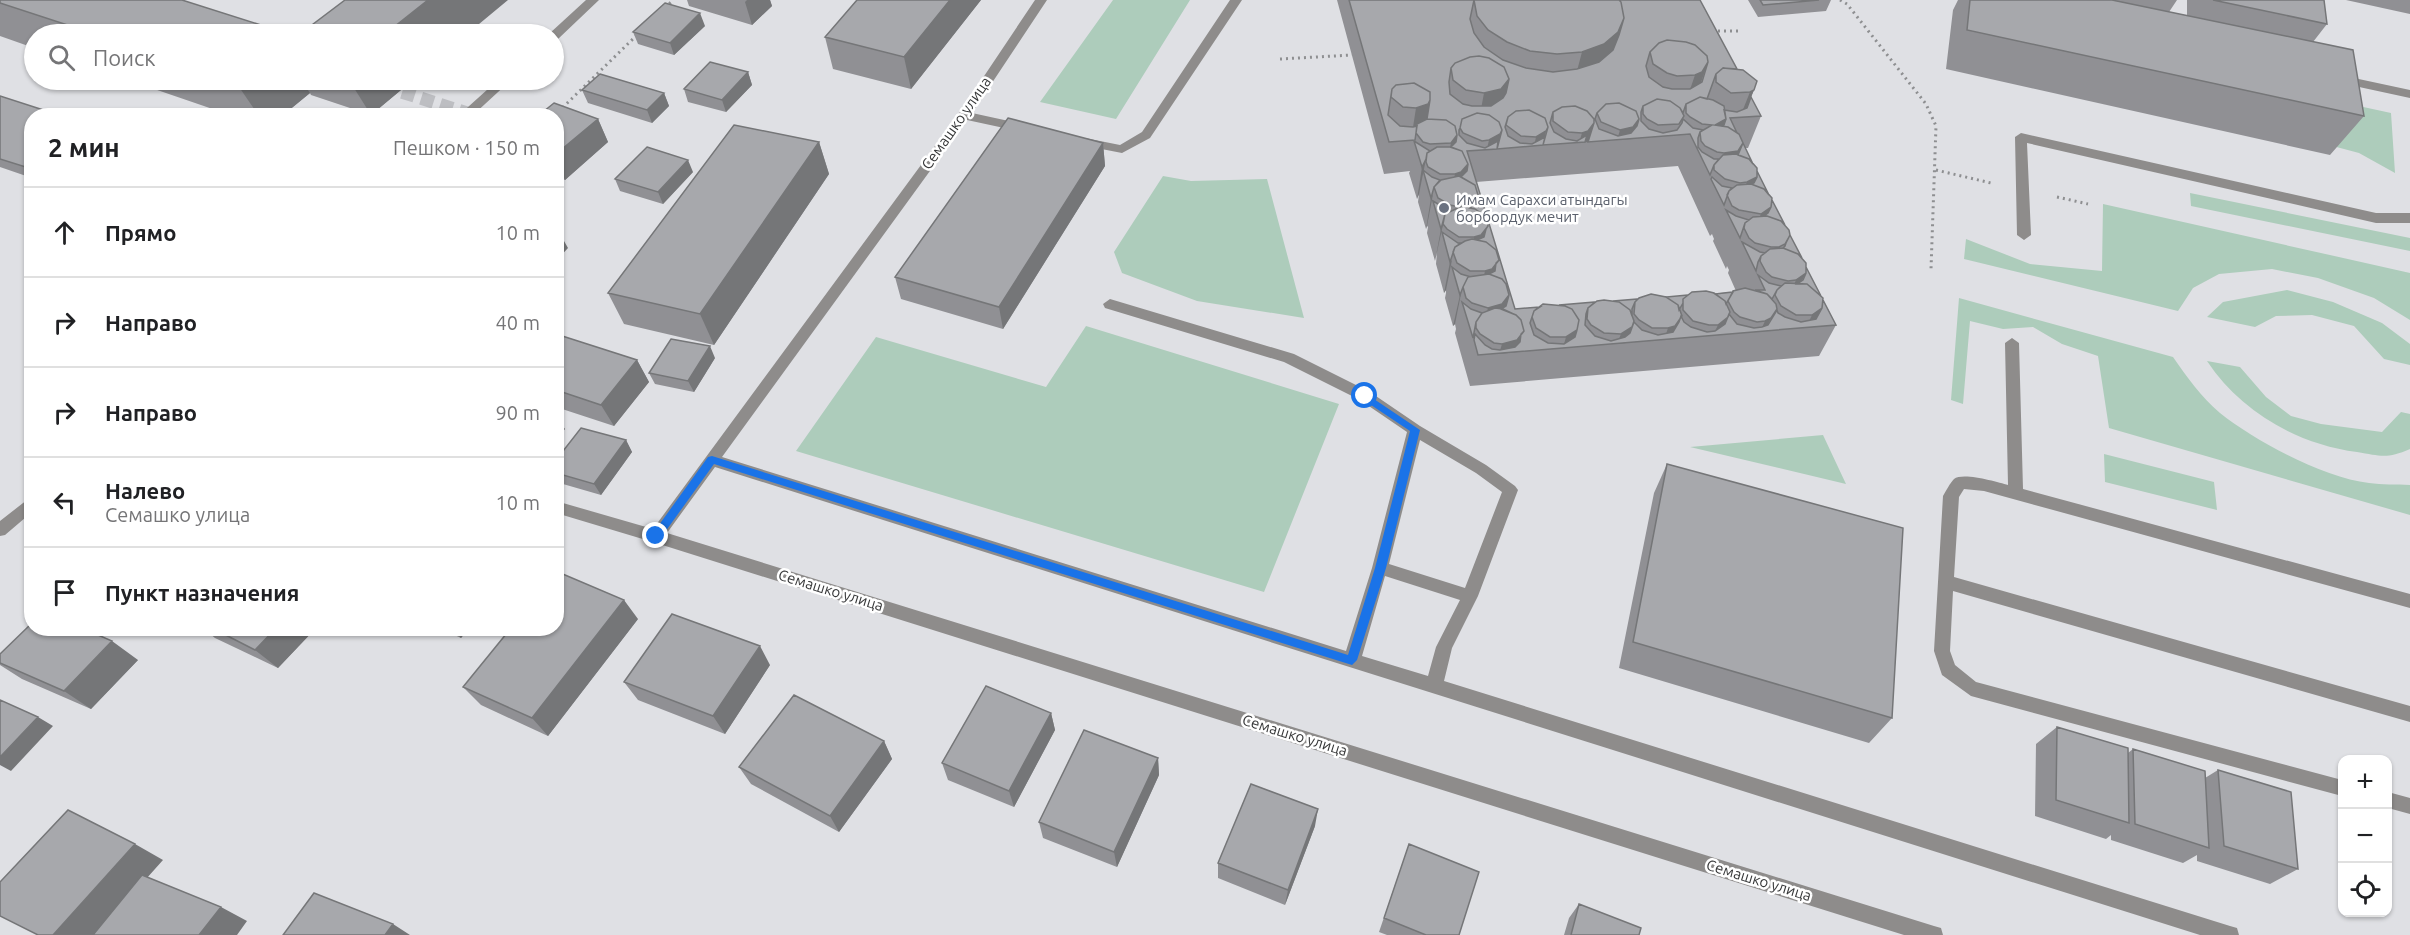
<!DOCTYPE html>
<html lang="ru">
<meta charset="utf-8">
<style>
body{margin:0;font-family:Ubuntu,sans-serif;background:#f6f6f6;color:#202124}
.controls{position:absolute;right:18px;bottom:18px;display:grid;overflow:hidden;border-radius:12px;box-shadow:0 2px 4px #0004}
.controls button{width:54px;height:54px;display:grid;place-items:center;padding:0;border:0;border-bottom:2px solid #e0e0e0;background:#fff;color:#202124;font:30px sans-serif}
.stop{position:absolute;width:18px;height:18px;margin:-14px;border:4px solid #1a73e8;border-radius:50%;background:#fff}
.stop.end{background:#1a73e8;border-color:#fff;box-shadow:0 2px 6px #0008}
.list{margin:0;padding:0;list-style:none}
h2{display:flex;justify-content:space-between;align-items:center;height:78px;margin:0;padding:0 24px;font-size:26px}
h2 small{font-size:20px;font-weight:400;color:#757577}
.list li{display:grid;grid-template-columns:39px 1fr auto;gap:18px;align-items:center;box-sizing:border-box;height:90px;padding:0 24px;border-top:2px solid #e0e0e0}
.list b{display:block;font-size:22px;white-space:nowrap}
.list p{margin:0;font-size:20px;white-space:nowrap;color:#757577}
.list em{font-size:20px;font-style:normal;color:#757577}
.icon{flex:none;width:33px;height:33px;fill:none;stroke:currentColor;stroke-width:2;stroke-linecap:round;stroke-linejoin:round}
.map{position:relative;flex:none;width:2410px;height:935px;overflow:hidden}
.search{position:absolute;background:#fff;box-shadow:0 2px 4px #0004;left:24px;top:24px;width:540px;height:66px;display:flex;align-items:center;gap:15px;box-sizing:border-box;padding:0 21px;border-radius:33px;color:#757577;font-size:22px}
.panel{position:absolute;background:#fff;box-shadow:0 2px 4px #0004;left:24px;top:108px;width:540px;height:528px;border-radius:24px}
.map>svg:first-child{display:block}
.green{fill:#adccbb}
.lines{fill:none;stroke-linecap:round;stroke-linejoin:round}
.minor-tunnel{stroke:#bdbec2;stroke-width:13;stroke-dasharray:13 7;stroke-linecap:butt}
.path{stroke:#8e8f91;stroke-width:3;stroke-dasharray:2 4;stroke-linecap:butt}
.minor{fill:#8e8c8b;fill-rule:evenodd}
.wall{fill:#909094;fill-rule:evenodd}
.shaded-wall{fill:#757678}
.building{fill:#a7a8ac;stroke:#757678;stroke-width:1.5;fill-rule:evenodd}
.route{fill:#1a73e8}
.worship-dot{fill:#6b7280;stroke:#fff;stroke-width:2}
.labels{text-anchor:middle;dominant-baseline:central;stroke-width:5;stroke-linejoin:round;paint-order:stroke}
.street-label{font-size:15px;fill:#363738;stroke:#fff}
.worship-label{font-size:15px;fill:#5b616d;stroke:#fff;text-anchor:start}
</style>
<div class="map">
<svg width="2410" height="935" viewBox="0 0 2410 935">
<rect width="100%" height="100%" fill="#dfe0e4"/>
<!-- green -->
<path class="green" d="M1113,0h77l-74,119 -76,-17z
M2331,100l60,13 4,60 -36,-20 -30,-8z
M1163,176l28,5 76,-2 37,139 -107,-17 -75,-28 -8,-21z
M2190,193l220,45v13l-219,-45z
M2103,204l307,69v47l-36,-22 -56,-20 -46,-9 -53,5 -26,14 -15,23 -214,-52 2,-20 64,25 72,7z
M2287,290l46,12 49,21 28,21v21l-26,-6 -30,-33 -42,-11 -36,1 -21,11 -48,-10 16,-15z
M1959,298l214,59c14,20 28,40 47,56 35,28 104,65 149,70 13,2 27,1 41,2v30l-301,-87 -11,-72 -36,-12 -29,-17 -30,2 -33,-8 -7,83 -12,-4z
M1086,326l253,78 -75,188 -468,-141 80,-114 170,50z
M2207,361l33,6 26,30 25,19 30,8 61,8 19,-20 9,2v35c-23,10 -29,7 -53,3 -60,-8 -116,-40 -150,-91z
M1823,435l23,49 -156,-37z
M2104,454l110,28 3,28 -112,-28z"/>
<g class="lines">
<!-- minor-tunnel -->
<path class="minor-tunnel" d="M364,80l103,33"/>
<!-- path -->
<path class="path" d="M1840,0l7,4 79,100 10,22 -5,143
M665,8l8,-8
M1712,31h26
M1280,59l72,-4
M554,116l84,-82
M1936,170l55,13
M2057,197l31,7"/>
<!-- minor -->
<path class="minor" d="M586,0h13l-41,39h-4v-5l-4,-1z
M1035,0h12l-75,113 55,12v6l-4,1 -56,-12 -245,337 624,194 26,-83 35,-136 -47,-32 -76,-38 -179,-54 -2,-4 7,-5 184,55 76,38 50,34 66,39 29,21 3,4 -40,106 -26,52 -8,33 786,245 7,2 2,7h-39l-1485,-468 -48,66 1267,393 7,2 2,7h-39l-1248,-392 -100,-30v-12l97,28 307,-417zM1420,440l56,33 26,19 -37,96 -76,-24zM1385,576l75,24 -24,47 -8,29 -66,-20z
M1230,0h12l-92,138 -28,15 -41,-8 -2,-3 6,-4 35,7 22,-13z
M2340,75l70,15v8l-74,-16v-6z
M498,80h13l-39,36h-14z
M2021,133l355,80h34v10h-34l-349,-80 4,92 -7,5 -7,-5 -2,-98z
M2012,338l7,5 4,146 387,105v14l-426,-117 -20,-2 -5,8 -5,80 456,129v16l-457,-131 -3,60 5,14 21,17 366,98v16l-371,-100 -29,-21 -8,-24 9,-155c3,-5 7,-13 11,-17 9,-7 43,3 54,6l-3,-142z
M32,496v16l-27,23 -5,1v-15z
M2388,792l22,6v16l-22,-6z"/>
</g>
<!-- wall -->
<path class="wall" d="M0,0l289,34h-255v14l-34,-12z
M687,0h83l2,6 -20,19 -63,-19z
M857,0h124l-70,89 -78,-20 -8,-32z
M1337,0h363l37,69 17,21 -3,7 10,19 -13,32h-3l91,177 -17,31 -349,30 -15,-53 1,-4 -1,-5 -2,2 -8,-28 1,-5v-3l-2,3 -8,-29 1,-12 -2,9 -8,-28 1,-6 -1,-1 -1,3 -8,-27 1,-8 -2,5 -8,-26 1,-2 -26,3zM1678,166l32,70 2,-2 2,5 -1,2 13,28 1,-3 2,4 -1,3 8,18 -3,1 -218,17 -39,-127z
M1748,0h83l-5,11 -68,6z
M1958,0h219l-8,12 18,4v-16h137l3,24 -14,18 51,74 -34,39 -384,-86 7,-59z
M2346,0h64v14z
M705,26l-31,29 -36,-11 -5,-12z
M748,72l4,13 -26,27 -38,-10 -4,-13z
M128,80h285l-42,35 -60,-20 -1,-2 -28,23h-49z
M582,90l82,3 5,13 -17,17 -64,-20z
M0,96l32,20v62l-32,-11z
M556,116l42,3 10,23 -43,38 -9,-4z
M819,142l10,32 -115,171 -90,-21 -16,-31z
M1103,143l2,23 -102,163 -102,-30 -6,-22z
M693,172l-30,32 -43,-13 -5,-12z
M556,334l81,26 12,22 -35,44 -58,-19z
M715,358l-21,34 -39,-8 -6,-11z
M626,440l6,12 -31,43 -45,-13v-22z
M1667,464l225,254 -23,25 -250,-75 35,-175z
M638,619l-90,117 -67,-31 -18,-18z
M203,628h113l-38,40 -63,-30z
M440,628h29l-8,10z
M0,654l138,6 -47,49 -69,-30 -22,-14z
M770,665l-45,69 -87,-34 -14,-18z
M1051,713l4,17 -41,77 -66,-27 -6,-17z
M2057,727l71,26 5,-4 72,29 13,-8 80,99 -28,15 -73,-23v-6l-14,8 -72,-23v-5l-5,4 -71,-23 1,-72z
M884,741l8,18 -53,73 -88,-48 -12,-17z
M1158,758l1,17 -42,92 -74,-29 -4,-16z
M1315,826l-30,79 -67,-27v-15z
M1409,844l50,91h-72l-8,-3z
M1579,904l60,31h-75l5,-17z"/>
<!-- shaded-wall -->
<path class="shaded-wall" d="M428,0h80l-41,34h-82z
M747,0h23l2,6 -20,19 -7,-23z
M950,0h31l-70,89 -7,-32z
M700,13l5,13 -31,29 -4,-12z
M1624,18l-15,49 -40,34 13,-49z
M1708,62l-15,43 -7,-1 -6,15 15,-44z
M748,72l4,13 -26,27 -4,-12z
M1509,79l-11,46 -38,3 -5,28 4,-26 5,-7 15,-3 5,-27z
M237,80h64l9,13 -28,23h-23l-24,-35z
M349,80h64l-42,35z
M1754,90l-11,27h-3l10,-25z
M664,93l5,13 -17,17 -5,-13z
M1430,100l-4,25 -9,-1 -6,16 5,-32z
M598,119l10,23 -43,38 -9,-18v-8z
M1639,119l-6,20 -16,1 3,-10z
M1726,119l-6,15 -5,-9z
M1594,123l-6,19 -9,1 3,-10z
M1502,130l-5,19h-10l2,-9z
M1546,131l-3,14 -9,1 2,-9z
M1457,135l-4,21 -5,-1 3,-12z
M819,142l10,32 -115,171 -14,-31z
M1103,143l2,23 -102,163 -4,-22z
M1741,147l-6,15 -14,-1 3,-8z
M1426,159l-7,35 -2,5 5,-32z
M688,160l5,12 -30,32 -5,-12z
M1468,164l-4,20 -11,-1 2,-9z
M1757,177l-7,15 -7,-1 4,-9z
M1433,194l-6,32 -1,3 5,-31z
M1478,195l-5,21 -10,-10z
M1771,207l-7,16 -7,-1 4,-8z
M1444,220l-7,32 -2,9 6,-32z
M1488,226l-6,23 -10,-3 2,-9z
M556,227l12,21 -12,13z
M1452,260l-6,30 -2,3 6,-31z
M1499,260l-6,22 -10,-2 2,-9z
M1806,273l-9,17 -5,-1 4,-9z
M1461,294l-6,30 -2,2 7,-31z
M1509,295l-6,22 -18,1 3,-10z
M1822,308l-10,19 -6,1 6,-13z
M1682,316l-10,23 -8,1 4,-12z
M1728,317l-8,18h-7l5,-10z
M1771,318l-6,13 -5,1 5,-11z
M1632,327l-6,16 -9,1 4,-10z
M1577,330l-5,17 -9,1 3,-11z
M1524,331l-6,21 -19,2 3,-10z
M710,346l5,12 -21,34 -6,-11z
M637,360l12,22 -35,44 -13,-21z
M557,418l8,11 -9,11v-21z
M626,440l6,12 -31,43 -7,-11z
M624,600l14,19 -90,117 -16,-18z
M276,628h40l-38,40 -23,-18z
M452,628h17l-8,10z
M112,641l26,19 -47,49 -27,-18z
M760,646l10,19 -45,69 -12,-18z
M1051,713l4,17 -41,77 -5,-16z
M38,717l15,9 -42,45 -11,-6v-8z
M884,741l8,18 -53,73 -9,-16z
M1158,758l1,17 -42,92 -3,-15z
M1318,809l-3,17 -30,79 3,-15z
M135,844l28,16 -67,75h-43z
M221,907l26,14 -10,14h-38z
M393,924l17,11h-25z"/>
<!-- building -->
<path class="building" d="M0,0h182l107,34h-194l-95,-31z
M345,0h83l-43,34h-85z
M857,0h93l-46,57 -79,-20z
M1349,0h125l-4,19 4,14 10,14 19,13 23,8 27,4 24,-3 22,-7 14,-12 6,-15 5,-17 -3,-16 -2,-2h81l37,69 -14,-1 -7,6 -9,25 -7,-2 -14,7 -3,9 -3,-5 -10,-7 -13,-2 -14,7 -2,6v9l8,8 14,4 14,-3 5,-7 1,-4 10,9 10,2 -3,2 -2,6v9l4,5 12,7h5l-5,6 -4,10 -20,-41 -102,8 6,-19v-4l-7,-8 -12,-5 -13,1 -9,5 -3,11 4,9 12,7 11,2 10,-6 -2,7 -42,3 5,-18 -3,-9 -16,-8 -13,1 -8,6 -3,10 3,9 12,7 12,1 13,-7 -2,8 -46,4 5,-19 -3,-8 -10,-7 -12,-2 -15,6 -2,9 -1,2v5l8,8 18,5 13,-7 -1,8 -30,2 48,158 25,-2 -6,4 -4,12 4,12 14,8 16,1 11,-7 2,-7 2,-10 -7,-11 -7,-3 -6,-1 36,-3 -7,6 -2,6 -1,11 10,11 16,5 14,-4 5,-4 4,-11 8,8 16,5 15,-3 6,-10 2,-6 3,6 7,5 16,5 8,-1 10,-7 4,-10 8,10 17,4 8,-1 6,-2 9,-15 1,3 7,4 16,5 15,-3 6,-11 1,-8 13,25 -358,30 -4,-15 1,-6 10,11 7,4 8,1 15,-3 5,-5 1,-8 3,-3 -3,-11 -5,-5 -15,-6 5,-3 3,-11 -3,-11 -4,-5 -13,-5 6,-3 1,-8 3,-3 -3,-10 -10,-8 -9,-2 7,-3 2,-8 2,-3 -3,-10 -10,-7 -5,-1 4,-3 4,-10 -3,-10 -14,-8 6,-6 1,-7 -6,-13 -11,-4 5,-5 1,-7 -2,-9 -9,-6 -19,-1 3,-19v-8l-16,-9 -18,2 -4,4 -4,26 12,11 13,1 4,-1 -2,14 -26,2zM1667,40l19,2 9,3 12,11 1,6 -6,20 -12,7h-18l-9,-2 -14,-10 -3,-11 4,-14 9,-9zM1479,56l10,2 15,9 5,12 -3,14 -3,5 -12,8h-19l-9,-2 -13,-10 -1,-12 2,-14 4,-5 15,-6zM1619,103l17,8 3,8 -2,7 -6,7 -13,3 -19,-7 -4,-10 2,-6 9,-9z
M1474,0h145l2,2 3,16 -6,14 -14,12 -22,8 -25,2 -27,-3 -23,-9 -19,-12 -11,-14z
M1760,0h59l-56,5z
M1970,0h142l241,50 11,66 -397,-86z
M2213,0h111l3,24z
M665,3l35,10 -30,30 -37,-11z
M1667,40l19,2 9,3 12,11 1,6 -6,10 -7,3 -18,1 -10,-3 -14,-9 -3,-12 9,-9z
M1479,56l10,2 15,9 5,12 -8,10 -17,4 -18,-3 -13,-10 -2,-12 4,-5 15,-6z
M710,62l38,10 -26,28 -38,-11z
M1723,68l20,2 14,11 -3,9 -4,2 -19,1 -15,-11v-8z
M600,74l64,19 -17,17 -65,-20z
M1414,83l16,9v8l-2,4 -12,4 -13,-1 -12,-10 1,-8 4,-4z
M0,96l62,20h-30v53l-32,-10z
M1700,97l13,3 11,6 2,13 -11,6 13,2 11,7 4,9 -5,8 -14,2 -7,-1 -12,-6 -4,-5 -1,-9 12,-7 -10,-1 -12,-7 -4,-4v-9z
M1751,97l10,19 -31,2 7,15 -9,-6 -7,-1 3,-1 2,-6 -2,-9 13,2 10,-4z
M1657,99l13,2 10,7 4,8 -5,8 -21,1 -11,-6 -4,-5v-8z
M554,103l44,16 -42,35v-38h-18z
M1619,103l17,8 3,8 -6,8 -13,3 -19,-8 -4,-9 9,-9z
M1575,106l12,5 7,8v4l-6,8 -6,2 -14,-1 -15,-11v-9l9,-5z
M1529,110l16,8 3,9 -2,4 -10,6 -15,-1 -15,-11 2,-8 8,-6z
M1477,113l12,2 10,7 3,8 -2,4 -11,6 -7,1 -19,-8 -3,-5 2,-9z
M1008,118l95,25 -104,164 -104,-30z
M1427,119l19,1 9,6 2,9 -6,8 -21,1 -7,-2 -7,-9 1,-9z
M734,125l85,17 -119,172 -92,-21z
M1414,141l16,10 -3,2 -1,6 -4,8z
M1743,143l10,21 -4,-5 -11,-4z
M647,147l41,13 -30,32 -43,-13z
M1437,147h13l12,4 6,13 -7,8 -6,2h-15l-12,-7 -2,-5 1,-9z
M1736,154l13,5 8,9v9l-10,5 -7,1 -15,-4 -11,-9v-5l9,-10z
M1423,170l9,7 8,3 -6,7 -3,11z
M1757,171l12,24 -5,-6 -13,-5 3,-1 3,-6z
M1459,176l16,9 3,10 -2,4 -13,7 12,3 10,7 3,10 -7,9 -7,2h-15l-12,-8 -4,-5 2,-10 15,-7 -10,-2 -12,-7 -4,-11 7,-7z
M1712,177l10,9 10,2 -3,3 -5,14 -13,-26z
M1751,184l13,5 8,9 -1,9 -10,7 -22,-4 -7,-4 -5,-11 2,-4 8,-6z
M1772,200l13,25 -4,-4 -14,-5h-3l4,-3 3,-6z
M1433,201l17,10 -5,3 -4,15z
M1726,210l10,6 13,4 -4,3 -5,15z
M1767,216l14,5 8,9 1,5 -5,9 -6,3h-8l-16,-4 -6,-5 -5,-10 1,-5 8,-6z
M1442,232l16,11h3l-6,4 -5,15z
M1790,235l12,23 -4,-4 -15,-6 2,-2 1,-3z
M1472,239l14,3 10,8 3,10 -7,9 -7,2h-15l-13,-8 -4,-11 2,-5 10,-6z
M1742,242l18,10 5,1 -4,3 -3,6 -2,9z
M1783,248l15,6 8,9v10l-10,7 -8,1 -16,-4 -6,-5 -6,-11 1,-5 9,-7z
M1452,267l9,7 10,3h-3l-5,10 -3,8z
M1806,267l15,29 -14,-12h-10l6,-4 3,-7z
M1489,274l13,5 4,5 3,11 -7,9 -14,4 -16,-5 -6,-5 -3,-11 5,-10z
M1758,275l11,8 12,3 -4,4 -5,9 -5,-5 -12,-4h10z
M1785,283l22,1 16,14 -1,10 -10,7h-16l-15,-9 -6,-11 2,-5z
M1745,288l22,6 9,10 1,5 -6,9 -6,3 -8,1 -17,-5 -6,-5 -6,-11 5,-10z
M1706,291l8,2 11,8 5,11 -2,5 -10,8h-9l-16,-4 -10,-11v-11l9,-7z
M1733,292l-7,12 -1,-3 -10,-7z
M1651,294l15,3 12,8 4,11 -7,10 -7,2h-16l-13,-8 -5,-6 1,-12 4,-4z
M1688,295l-5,4v4l-4,7 -1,-5 -12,-8z
M1638,299l-3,3 -3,7v7l-2,-6 -11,-8 -6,-1z
M1604,300l15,2 11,8 4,11 -2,6 -11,7 -17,-1 -13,-8 -4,-6 1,-11 9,-7z
M1462,302l9,7 11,4 -6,9 -3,16z
M1543,304l22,2 7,3 7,11 -2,10 -11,7h-16l-14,-9 -4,-11 2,-6z
M1495,308l8,1 13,6 5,5 3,11 -7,9 -15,4 -8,-1 -14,-9 -4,-6v-6l6,-9z
M556,334l81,26 -36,45 -45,-15z
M671,339l39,7 -22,35 -39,-8z
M581,428l45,12 -32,44 -38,-11v-13z
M1667,464l236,64 -11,190 -259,-76z
M558,572l66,28 -92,118 -69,-31 48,-59h45v-54z
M672,614l88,32 -47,70 -89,-34z
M32,623v5h50l30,13 -48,50 -64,-28v-9z
M212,628h64l-21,22z
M986,686l65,27 -42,78 -67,-28z
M794,695l90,46 -54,75 -91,-49z
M0,700l38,17 -38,40z
M2057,727l71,21 1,75 -73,-23z
M1084,730l74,28 -44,94 -75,-30z
M2133,749l72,22 4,77 -74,-24z
M2218,770l73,22 7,77 -74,-23z
M1251,784l67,25 -30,81 -70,-27z
M68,810l67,34 -82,91h-15l-38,-19v-34z
M1409,844l70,28 -20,63h-33l-42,-17z
M142,875l79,32 -22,28h-106z
M314,893l79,31 -8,11h-102z
M1579,904l62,24 -2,7h-68z"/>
<!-- route -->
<path class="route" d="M1365,393l55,37 -34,138 -29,92 -5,5 -638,-201 -54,75 -4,1 -5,-4 57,-79 4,-1 636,199 27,-87 35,-137 -48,-32 -2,-3z"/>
<!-- markers -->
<circle class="worship-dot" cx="1444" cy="208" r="6"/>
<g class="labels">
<!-- street labels -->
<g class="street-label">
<text transform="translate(956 123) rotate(-55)">Семашко улица</text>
<text transform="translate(831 590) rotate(17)">Семашко улица</text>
<text transform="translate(1295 735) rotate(17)">Семашко улица</text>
<text transform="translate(1759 880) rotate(17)">Семашко улица</text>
</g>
<!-- worship labels -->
<g class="worship-label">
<text x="1456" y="199">Имам Сарахси атындагы<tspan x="1456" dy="17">борбордук мечит</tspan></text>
</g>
</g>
</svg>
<div class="controls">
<button>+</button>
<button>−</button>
<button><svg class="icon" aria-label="locate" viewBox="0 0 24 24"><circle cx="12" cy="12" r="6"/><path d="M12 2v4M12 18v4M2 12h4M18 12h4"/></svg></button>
</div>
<div class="stop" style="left:1365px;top:396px"></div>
<div class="stop end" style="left:656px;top:536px"></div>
<div class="search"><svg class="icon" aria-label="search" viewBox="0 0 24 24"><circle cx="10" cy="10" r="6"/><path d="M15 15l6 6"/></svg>Поиск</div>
<section class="panel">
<h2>2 мин<small>Пешком · 150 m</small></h2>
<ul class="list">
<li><svg class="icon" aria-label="ahead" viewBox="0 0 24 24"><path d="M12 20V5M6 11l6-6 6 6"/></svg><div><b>Прямо</b></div><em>10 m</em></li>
<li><svg class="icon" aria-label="right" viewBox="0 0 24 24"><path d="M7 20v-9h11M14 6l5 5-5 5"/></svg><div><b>Направо</b></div><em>40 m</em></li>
<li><svg class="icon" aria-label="right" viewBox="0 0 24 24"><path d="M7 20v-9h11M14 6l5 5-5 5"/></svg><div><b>Направо</b></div><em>90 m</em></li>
<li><svg class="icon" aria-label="left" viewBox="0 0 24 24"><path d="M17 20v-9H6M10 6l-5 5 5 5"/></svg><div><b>Налево</b><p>Семашко улица</p></div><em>10 m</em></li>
<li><svg class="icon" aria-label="arrive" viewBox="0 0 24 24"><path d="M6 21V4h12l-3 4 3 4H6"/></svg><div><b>Пункт назначения</b></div></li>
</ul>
</section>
</div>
